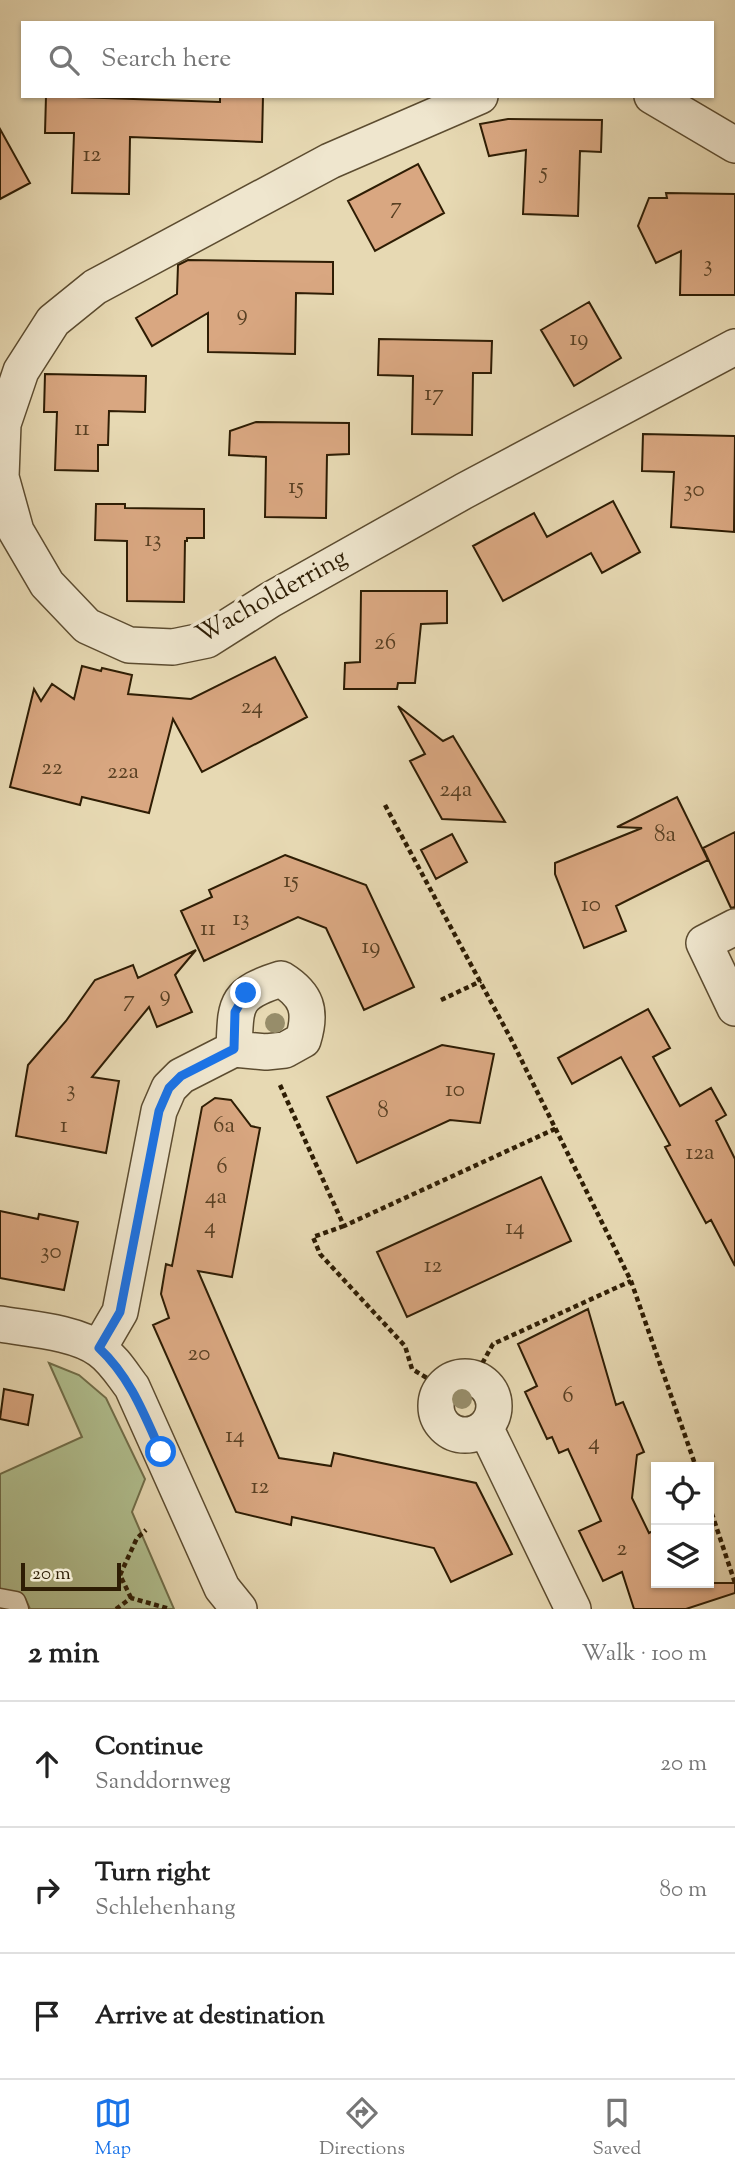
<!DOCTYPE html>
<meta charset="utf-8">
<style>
body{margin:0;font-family:"Sorts Mill Goudy",serif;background:#f2f2f2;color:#222}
.controls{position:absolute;right:21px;bottom:21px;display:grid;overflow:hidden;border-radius:0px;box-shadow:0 2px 5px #0004}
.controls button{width:63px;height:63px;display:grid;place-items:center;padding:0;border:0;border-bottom:2px solid #e0e0e0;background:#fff;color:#222;font:35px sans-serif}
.scale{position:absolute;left:21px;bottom:18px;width:100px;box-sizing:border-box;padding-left:7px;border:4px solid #2e1d04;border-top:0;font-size:19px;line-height:24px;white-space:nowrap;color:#2e1d04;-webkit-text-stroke:5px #efe6ce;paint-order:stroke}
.stop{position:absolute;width:21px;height:21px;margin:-16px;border:5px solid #1a73e8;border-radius:50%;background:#fff}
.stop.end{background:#1a73e8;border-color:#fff;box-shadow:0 2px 7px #0008}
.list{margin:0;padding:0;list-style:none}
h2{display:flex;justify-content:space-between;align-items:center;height:91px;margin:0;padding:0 28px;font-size:30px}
h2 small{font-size:23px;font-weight:400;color:#767676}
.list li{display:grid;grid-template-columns:46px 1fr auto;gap:21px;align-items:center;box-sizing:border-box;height:126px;padding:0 28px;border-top:2px solid #e0e0e0}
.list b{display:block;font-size:26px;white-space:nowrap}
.list p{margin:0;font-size:23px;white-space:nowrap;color:#767676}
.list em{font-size:23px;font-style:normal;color:#767676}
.icon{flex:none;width:38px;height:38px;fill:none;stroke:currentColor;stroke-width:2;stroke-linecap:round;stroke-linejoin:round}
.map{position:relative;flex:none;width:735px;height:1609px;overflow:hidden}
.search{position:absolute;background:#fff;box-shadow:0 2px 5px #0004;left:21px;right:21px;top:21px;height:77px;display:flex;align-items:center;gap:18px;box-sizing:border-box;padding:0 24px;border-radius:0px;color:#767676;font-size:26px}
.sheet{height:469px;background:#fff}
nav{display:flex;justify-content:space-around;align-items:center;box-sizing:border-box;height:98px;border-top:2px solid #e0e0e0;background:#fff;font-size:19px;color:#767676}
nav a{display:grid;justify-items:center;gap:4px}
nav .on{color:#1a73e8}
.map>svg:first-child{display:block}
.green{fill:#b1c090;stroke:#706e4a;stroke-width:2}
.building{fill:#d9a781;stroke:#2e1d04;stroke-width:2}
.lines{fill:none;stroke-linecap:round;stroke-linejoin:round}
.lane-casing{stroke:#5c4c30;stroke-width:21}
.street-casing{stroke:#5c4c30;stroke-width:38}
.path{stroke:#2e1d04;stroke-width:4.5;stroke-dasharray:5 3.5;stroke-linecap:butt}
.lane{stroke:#efe6ce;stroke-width:18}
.street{stroke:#efe6ce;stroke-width:35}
.tree{fill:#978d6a}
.route{stroke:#1a73e8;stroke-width:9}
.labels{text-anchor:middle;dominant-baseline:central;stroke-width:7;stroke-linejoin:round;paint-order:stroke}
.number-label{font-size:23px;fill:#594023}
.street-label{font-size:26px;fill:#2e1d04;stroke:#efe6ce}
</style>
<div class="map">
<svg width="735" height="1609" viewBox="0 0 735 1609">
<rect width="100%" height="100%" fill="#e7d9b3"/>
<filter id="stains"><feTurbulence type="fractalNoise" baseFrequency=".00286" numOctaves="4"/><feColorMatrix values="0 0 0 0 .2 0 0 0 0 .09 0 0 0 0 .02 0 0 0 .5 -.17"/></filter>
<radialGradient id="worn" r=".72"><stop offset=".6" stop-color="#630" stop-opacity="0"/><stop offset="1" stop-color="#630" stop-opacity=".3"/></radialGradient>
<!-- green -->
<path class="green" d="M49,1363l30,12 27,23 39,81 -13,33 42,97h-144l-5,-11 -25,-5v-119l82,-37z"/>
<!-- building -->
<path class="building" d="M46,96l174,6v-6h43l-1,46 -132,-5 -1,57 -57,-1 2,-60h-29z
M508,119l94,1 -1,32 -21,-1 -2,65 -55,-2 3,-64 -37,6 -9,-32z
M0,129l30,54 -30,16z
M418,164l26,49 -69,38 -27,-50z
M666,193l69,1v101h-55l1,-44 -25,12 -18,-37 11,-28h18z
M188,260l145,2v32l-37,-1 -1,61 -87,-2v-39l-56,33 -16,-28 41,-24 1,-29z
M589,302l32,56 -47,28 -33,-56z
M379,339l113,2 -1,32h-18l-1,62 -60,-1 1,-58 -35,-1z
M45,374l101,2 -1,36 -36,-1 -1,34h-10v26l-43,-1 2,-58h-13z
M256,422l93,1v31l-22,1 -1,63 -61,-1 1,-60 -37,-2 1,-24z
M643,434l92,2 -1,96 -63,-5 3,-55 -32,-1z
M613,501l27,51 -38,21 -11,-20 -88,48 -30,-55 61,-33 13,24z
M96,504h29v4l79,1v29h-17v3h-2l-1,61 -57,-1v-60l-32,-1z
M361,591h86v32l-26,1 -6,59h-17l-1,6h-53l1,-26 15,-1z
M275,657l32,60 -105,55 -29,-53 -24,94 -67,-16 -2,8 -70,-18 24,-98 7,12 11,-17 22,15 8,-33 19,5 1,-3 30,7 -4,19 63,5z
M398,706l45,35 10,-5 52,86 -63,-3 -32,-58 15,-7z
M677,797l31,63 -92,46 10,25 -42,17 -29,-74v-11l87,-35 -25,-1z
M735,832v75l-4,1 -28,-60z
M452,834l15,28 -31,17 -15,-29z
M285,855l81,30 48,102 -50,23 -38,-82 -28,-11 -94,44 -23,-50 31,-14 -3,-7z
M196,950l-21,25 17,37 -35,15 -8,-20 -57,70 27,4 -13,72 -90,-17 12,-71 38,-44 29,-41 38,-15 5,13z
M648,1009l22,39 -17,9 27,49 31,-18 15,27 -10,6 19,38v107l-24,-46 -5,3 -41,-76 5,-2 -49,-88 -49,27 -14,-26z
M442,1045l52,9 -14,69 -30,-3 -93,43 -30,-66z
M215,1098l16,2 20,26 9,2 -28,149 -34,-6 81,187 52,8 3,-13 142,30 36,71 -61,28 -17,-34 -142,-31 -1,8 -55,-13 -83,-187 16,-7 -8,-24 5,-30 6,2 30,-159z
M541,1177l30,64 -164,76 -30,-65z
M0,1211l38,8 1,-5 39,8 -14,68 -64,-12z
M588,1309l28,96 7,-3 21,50 -7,3 -5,43 17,35 7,-4v54h79v10l-49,16h-52l-12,-37 -19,9 -24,-50 22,-10 -33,-72 -9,4 -7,-16 -5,2 -22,-47 12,-6 -19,-42z
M4,1389l29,6 -5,30 -28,-6z"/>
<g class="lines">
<defs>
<path id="lane" d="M0,1598l16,3 3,8"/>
<path id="street" d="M480,96l-150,65 -235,126 -42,34 -32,50 -18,53 -2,53 15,54 31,53 40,42 42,19 44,2 34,-7 63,-40 194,-109 271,-144
M652,96l83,49
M735,927l-31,16 31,65
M0,1324c29,5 76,8 100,26 14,10 22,24 32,37l90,201 17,21
M99,1348l21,-36 39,-201 10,-23 12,-12 53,-27 32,3 19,-2 18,-10c9,-29 4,-45 -22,-61 -48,15 -45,25 -47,70
M436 1406a29 29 0 1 1 58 0a29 29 0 1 1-58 0Z
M485,1427l88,182"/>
</defs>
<!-- lane casing -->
<use href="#lane" class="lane-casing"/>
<!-- street casing -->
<use href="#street" class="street-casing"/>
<!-- path -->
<path class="path" d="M385,805l126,234 120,242 65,186
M441,1000l40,-19
M280,1085l64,141 213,-98
M344,1226l-31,11 7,17 85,92 7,23 30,18
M474,1378l19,-34 138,-63
M709,1505l26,78
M131,1598l-11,-23 17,-37 9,-8
M116,1609l15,-11 39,11"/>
<!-- lane -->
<use href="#lane" class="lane"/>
<!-- street -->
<use href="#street" class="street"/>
</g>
<!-- trees -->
<g class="tree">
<circle cx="275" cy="1023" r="10"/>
<circle cx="462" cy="1399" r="10"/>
</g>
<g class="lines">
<!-- route -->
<path class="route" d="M161,1452c-17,-38 -31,-75 -62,-104l21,-36 39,-201 10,-23 12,-12 53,-27 1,-37 11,-19"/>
</g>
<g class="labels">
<!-- number labels -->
<g class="number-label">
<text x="92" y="155">12</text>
<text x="544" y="172">5</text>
<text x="396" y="207">7</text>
<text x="708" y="265">3</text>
<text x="242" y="314">9</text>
<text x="579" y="339">19</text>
<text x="434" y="394">17</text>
<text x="82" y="429">11</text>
<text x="296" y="487">15</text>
<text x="694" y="490">30</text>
<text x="153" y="540">13</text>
<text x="385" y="643">26</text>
<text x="252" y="707">24</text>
<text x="52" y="768">22</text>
<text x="123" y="772">22a</text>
<text x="456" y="790">24a</text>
<text x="665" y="835">8a</text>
<text x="291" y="881">15</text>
<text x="591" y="905">10</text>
<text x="241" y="919">13</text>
<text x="208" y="929">11</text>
<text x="371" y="947">19</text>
<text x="165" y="995">9</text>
<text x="129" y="1000">7</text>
<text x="71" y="1090">3</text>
<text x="455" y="1090">10</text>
<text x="383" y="1111">8</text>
<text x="64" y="1126">1</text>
<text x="224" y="1126">6a</text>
<text x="700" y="1153">12a</text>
<text x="222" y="1167">6</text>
<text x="216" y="1197">4a</text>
<text x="210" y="1227">4</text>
<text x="515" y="1228">14</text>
<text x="51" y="1252">30</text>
<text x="433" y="1266">12</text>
<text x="199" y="1354">20</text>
<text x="568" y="1396">6</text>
<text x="235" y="1436">14</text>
<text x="594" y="1443">4</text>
<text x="260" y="1487">12</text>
<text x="622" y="1549">2</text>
</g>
<!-- street labels -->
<g class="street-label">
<text transform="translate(272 597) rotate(-29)">Wacholderring</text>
</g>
</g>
<rect width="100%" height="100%" filter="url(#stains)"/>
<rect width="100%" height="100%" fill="url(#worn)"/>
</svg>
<div class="controls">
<button><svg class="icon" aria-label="locate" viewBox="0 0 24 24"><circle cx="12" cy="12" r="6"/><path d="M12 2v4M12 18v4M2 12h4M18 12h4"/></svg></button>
<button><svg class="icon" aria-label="layers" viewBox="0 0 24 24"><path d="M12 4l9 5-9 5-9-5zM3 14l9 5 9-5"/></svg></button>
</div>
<div class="scale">20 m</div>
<div class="stop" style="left:161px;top:1452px"></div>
<div class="stop end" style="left:246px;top:993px"></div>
<div class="search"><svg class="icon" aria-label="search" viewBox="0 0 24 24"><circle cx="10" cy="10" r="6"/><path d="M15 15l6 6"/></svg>Search here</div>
</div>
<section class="sheet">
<h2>2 min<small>Walk · 100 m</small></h2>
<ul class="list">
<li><svg class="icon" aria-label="ahead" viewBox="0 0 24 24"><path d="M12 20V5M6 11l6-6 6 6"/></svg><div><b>Continue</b><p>Sanddornweg</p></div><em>20 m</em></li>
<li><svg class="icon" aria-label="right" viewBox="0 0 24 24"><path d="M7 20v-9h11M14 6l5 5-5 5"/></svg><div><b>Turn right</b><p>Schlehenhang</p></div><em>80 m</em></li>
<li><svg class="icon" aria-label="arrive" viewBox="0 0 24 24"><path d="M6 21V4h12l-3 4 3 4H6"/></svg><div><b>Arrive at destination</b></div></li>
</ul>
</section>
<nav>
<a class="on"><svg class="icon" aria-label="map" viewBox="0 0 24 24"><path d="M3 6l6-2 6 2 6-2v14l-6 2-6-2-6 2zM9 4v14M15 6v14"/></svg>Map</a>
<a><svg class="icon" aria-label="directions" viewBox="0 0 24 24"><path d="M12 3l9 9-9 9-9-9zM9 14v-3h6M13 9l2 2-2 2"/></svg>Directions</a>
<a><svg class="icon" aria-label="saved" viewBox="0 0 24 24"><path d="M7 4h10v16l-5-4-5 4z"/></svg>Saved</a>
</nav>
